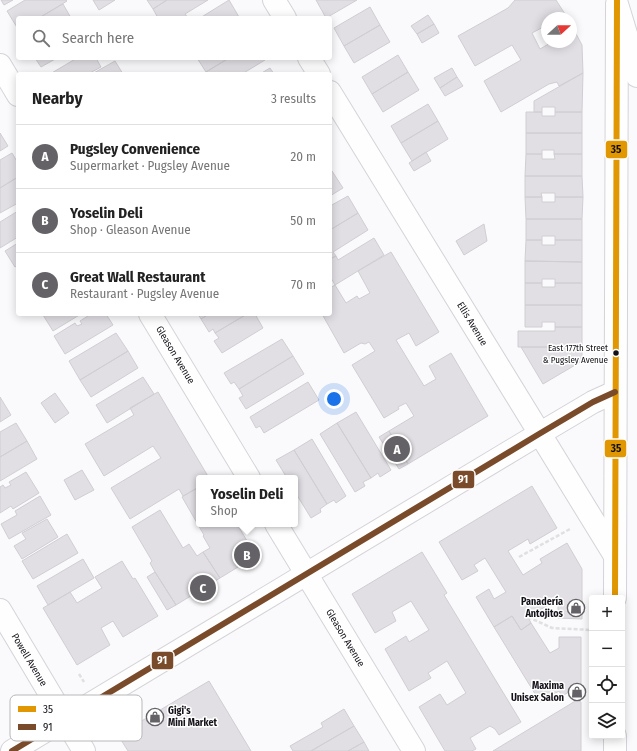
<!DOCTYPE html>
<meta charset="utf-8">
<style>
body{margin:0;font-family:"Fira Sans Condensed",sans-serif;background:#f6f6f6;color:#222}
.controls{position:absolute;right:12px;bottom:12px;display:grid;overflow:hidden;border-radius:4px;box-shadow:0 2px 10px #0003}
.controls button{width:36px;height:36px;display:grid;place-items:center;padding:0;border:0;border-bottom:1px solid #e0e0e0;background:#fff;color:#222;font:20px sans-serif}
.compass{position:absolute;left:541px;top:12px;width:36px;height:36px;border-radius:50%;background:#fff;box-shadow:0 2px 10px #0003;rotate:69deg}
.you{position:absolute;left:334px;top:399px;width:14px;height:14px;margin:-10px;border:3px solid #fff;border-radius:50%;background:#1a73e8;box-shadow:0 0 0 6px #1a73e833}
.badge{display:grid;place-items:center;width:26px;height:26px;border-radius:50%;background:#646267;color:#fff;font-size:13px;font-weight:700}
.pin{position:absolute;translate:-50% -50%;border:2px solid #fff;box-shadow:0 1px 4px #0006}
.popup{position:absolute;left:196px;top:475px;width:102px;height:52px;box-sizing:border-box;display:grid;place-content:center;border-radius:4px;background:#fff;filter:drop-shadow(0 1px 3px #0005);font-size:13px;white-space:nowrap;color:#767676}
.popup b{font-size:15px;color:#222}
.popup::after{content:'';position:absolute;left:50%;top:100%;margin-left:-8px;border:8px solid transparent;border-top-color:#fff}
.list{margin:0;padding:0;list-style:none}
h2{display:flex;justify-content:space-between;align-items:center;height:52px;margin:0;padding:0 16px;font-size:17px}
h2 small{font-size:13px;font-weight:400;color:#767676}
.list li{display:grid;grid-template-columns:26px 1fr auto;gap:12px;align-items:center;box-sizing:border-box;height:64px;padding:0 16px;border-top:1px solid #e0e0e0}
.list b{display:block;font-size:15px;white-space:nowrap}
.list p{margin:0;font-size:13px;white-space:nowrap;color:#767676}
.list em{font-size:13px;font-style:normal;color:#767676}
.icon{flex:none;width:22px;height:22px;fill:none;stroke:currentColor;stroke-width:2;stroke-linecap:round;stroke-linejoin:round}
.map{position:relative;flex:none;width:637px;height:751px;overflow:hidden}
.search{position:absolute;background:#fff;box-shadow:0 2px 10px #0003;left:16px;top:16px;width:316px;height:44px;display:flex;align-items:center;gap:10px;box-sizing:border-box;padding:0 14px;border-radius:4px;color:#767676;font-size:15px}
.panel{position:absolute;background:#fff;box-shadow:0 2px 10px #0003;left:16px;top:72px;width:316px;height:244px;border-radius:4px}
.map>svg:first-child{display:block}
.building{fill:#e1dfe4;stroke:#d0ced2}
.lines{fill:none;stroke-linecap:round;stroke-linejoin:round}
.street-casing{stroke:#d5d3d8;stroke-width:24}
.secondary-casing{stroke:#d5d3d8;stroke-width:24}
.highway-casing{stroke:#d5d3d8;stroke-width:24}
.path{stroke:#e0e0e1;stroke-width:2.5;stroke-dasharray:4 2;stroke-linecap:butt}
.street{stroke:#fefefe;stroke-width:22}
.secondary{stroke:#fefefe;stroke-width:22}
.highway{stroke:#fefefe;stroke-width:22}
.bus-1-casing{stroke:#fff;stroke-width:9}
.bus-2-casing{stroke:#fff;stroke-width:9}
.bus-1{stroke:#e09702;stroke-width:6}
.bus-2{stroke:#7a4b2a;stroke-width:6}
.bus-dot{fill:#141118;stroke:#fff;stroke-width:1.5}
.labels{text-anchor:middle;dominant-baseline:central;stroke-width:3;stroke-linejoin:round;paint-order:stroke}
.bus-label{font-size:9px;fill:#141118;stroke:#fff;text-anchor:end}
.street-label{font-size:10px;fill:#141118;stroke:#fff}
.poi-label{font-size:10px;font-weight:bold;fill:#141118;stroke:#fff;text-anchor:end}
.key{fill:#fff;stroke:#b8b8ba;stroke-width:1}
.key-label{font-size:11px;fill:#141118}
.line-badge{stroke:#fff;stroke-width:1.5}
.badge-label{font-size:11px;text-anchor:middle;font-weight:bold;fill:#fff}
.pale-badge-label{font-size:11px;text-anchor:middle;font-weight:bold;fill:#111}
</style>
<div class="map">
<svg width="637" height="751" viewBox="0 0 637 751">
<rect width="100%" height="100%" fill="#faf9fb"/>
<!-- building -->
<path class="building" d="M1,0h12l-9,5z
M25,0h41l1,1 -28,17h-21v11l-11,-18z
M93,0h22l-16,10z
M147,0h20l-14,9z
M167,0h41l-23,14 3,4h-30l-5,-9z
M229,0l10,17 -3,1h-36z
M316,0h41l-31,18z
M515,0h41l9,14 -7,4h-11v7l-15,8 8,16 12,-7h19v-10l3,-2 8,15 1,28 -24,13 -2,-4 -8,2 -48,28 -17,-31 37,-21 -9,-15 -37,21 -17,-30 50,-28z
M63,4l8,14h-32z
M370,7l10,18 -36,21 -10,-18z
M428,15l6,9 -17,10 -6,-8z
M434,24l5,9 -17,10 -5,-9z
M380,25l10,17 -36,21 -10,-17z
M398,55l10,17 -36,22 -10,-17z
M35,58h22l-16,9z
M77,58h19l5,9 -13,7h-38z
M197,58h32l-23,14z
M229,58h35l1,2 -23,14h-35l-1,-2z
M115,61l8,13h-31z
M270,68l4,6h-14z
M452,68l5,9 -17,11 -6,-10z
M408,72l11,18 -36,22 -11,-18z
M583,73l-1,39h-27v-5h-13v5h-8v-11z
M457,77l6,9 -18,10 -5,-8z
M428,104l10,17 -37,22 -10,-17z
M526,112h16v4h13v-4h27v21h-56z
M438,121l10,18 -36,22 -11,-18z
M0,133l8,13 -8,5z
M526,133h56v21h-28v-4h-12v4h-16z
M426,152l5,9 -17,10 -5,-8z
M12,153l6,10v14l-18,11v-28z
M526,154h16v5h13l-1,-5h28v22h-57z
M332,171l11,17 -13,8v-24z
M525,176h57l1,21h-28v-4h-14l1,4h-17z
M18,177v26l-18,10v-25z
M348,196l10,17 -28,17v-24z
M525,197h17v5h13v-5h28l-1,22h-56z
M18,211v26l-18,11v-26z
M358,213l10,17 -35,22 3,4 -6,3v-29z
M526,219h56v21h-27v-4h-13v4h-16z
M484,224l3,17 -23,14 -8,-14z
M374,238l10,17 -49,30 -5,-9v-17l6,-3 2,4z
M526,240h16v5h13v-5h27v22l-57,-1z
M18,243v22l-3,2 -10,-16z
M391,252l48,80 -23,14 -7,-13 -13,7 28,46 12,-7 -7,-13 22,-13 37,63 -80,48 -19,-33 25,-15 -8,-13 -8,4 1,2 -15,9 -32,-53 23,-14 -6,-9 -4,2 -4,-1 -17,10 -22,-39h8v-26l5,-3 11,18 11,-7 2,3 11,-6 -12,-22z
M525,261l57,1v21h-27v-4h-13v4h-17z
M525,283h17v4h13v-4h27v22h-57z
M525,305h57v22h-27v-5h-13v5h-17z
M44,314h37l-28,17 -10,-16z
M91,314h15l7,11 -48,29 -11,-18 21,-13 2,3 5,-2 -2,-3z
M198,314h11l-8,5z
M209,314h38l-32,19 -2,-4 -4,3 -8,-13z
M247,314h8l8,14 -41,25 -8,-12 5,-3 -4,-5z
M555,327h27v20h-64v-16h37z
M116,333l12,18 -48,29 -11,-19z
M282,339l11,17 -54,33 -5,-7 -3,2 -7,-11z
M521,347h61v14l-39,23z
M128,351l10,17 -47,29 -11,-17z
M293,356l11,18 -58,35 -7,-11 4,-2 -4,-7z
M143,377l11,17 -47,29 -11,-18z
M308,382l11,18 -55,33 -4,-7 -4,2 -6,-11z
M158,392l51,86h-10v9l-16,9 -4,-7 -49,30 -19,-31 50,-30 -8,-12 -49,30 -19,-32 49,-29 -4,-7z
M55,393l14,20 -14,10 -14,-20z
M0,397l11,18 -11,7z
M356,412l35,58 -11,7 -2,-4 -7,5 -34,-55z
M16,423l11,18 -27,16v-25z
M337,423l34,55 -8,4 2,4 -10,6 -35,-58z
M389,431l19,33 -9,5 -20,-32z
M312,439l34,57 -10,7 -2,-3 -7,4 -33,-54z
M27,441l10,18 -37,22v-24z
M294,450l33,54 -7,5 1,3 -10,6 -16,-26v-14h-8l-11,-18z
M82,470l12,20 -19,10 -11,-20z
M26,472l13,21 -26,16 -2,-3 -11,7v-26l3,-2 2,3 6,-3 -2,-3z
M532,486l25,42 -27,16 -2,-5 -20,12 15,24 19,-12 -2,-4 27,-16 15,26v50l-24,-1v-14h-8l-22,13 3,6 -10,7 -9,-14 -18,11 -18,-30 13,-8 5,10 12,-7 -21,-34 -11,7 4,6 -16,9 -23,-38z
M199,487v37h38l19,32 -36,22 -17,-26 7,-4 -7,-12 1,-1 -22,-38z
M40,496l11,19 -42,24 -8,-15 16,-9 -2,-4z
M160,510l23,38 6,-4 8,12 6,-4 17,26 -44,27 -21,-33 -5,-9 2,-2 -20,-34z
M47,519l11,18 -36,22 -8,-13 12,-7 -4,-6z
M67,534l11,19 -45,26 -11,-18z
M422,552l25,41 -3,2 77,127 -22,13 -4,-6 -5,-3 -20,12 6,11 -4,2h-27l-26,-44 21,-13 7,11 19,-12 -19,-32 -19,12 3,5 -22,13 -24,-42 21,-13 3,6 20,-12 -18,-29 -19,11 4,9 -21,12 -23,-39z
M83,559l11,19 -46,27 -11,-19z
M122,561l11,18 2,-1 23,38 -35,21 -10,-16 -12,7 9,17 -33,20 -34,-57 27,-16 7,11 25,-15 -7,-11z
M155,572l21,33 -9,5 -20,-33z
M512,616l9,14 10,-7 19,30 9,-5v-11h22v48l-19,11 -3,-5 -19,11 -46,-75z
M209,681l42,70h-123l-10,-16z
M577,700l4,2v49h-88z
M344,709l10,17 -43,25h-18l-3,-5 33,-19 -2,-4z
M354,726l10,16 -16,9h-37z
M364,742l5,9h-21z"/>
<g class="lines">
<defs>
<path id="street" d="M274,0l11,18
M309,58l10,16
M0,65l18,30
M330,92l285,464
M150,314l99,164
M276,524l138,227
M0,610l84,141
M12,751l527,-317 54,-32 22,-10"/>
<path id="secondary" d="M615,598l2,-589
M615,751v-15"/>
<path id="highway" d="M617,4l17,56 3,16"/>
</defs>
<!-- street casing -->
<use href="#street" class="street-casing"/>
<!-- secondary casing -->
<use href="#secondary" class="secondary-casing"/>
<!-- highway casing -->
<use href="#highway" class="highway-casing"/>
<!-- path -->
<path class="path" d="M519,557l51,-28
M528,617l24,11 40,2
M79,674l5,8
M108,722l4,8"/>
<!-- street -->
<use href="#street" class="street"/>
<!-- secondary -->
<use href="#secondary" class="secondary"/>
<!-- highway -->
<use href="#highway" class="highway"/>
<defs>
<path id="bus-1" d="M615,598l2,-598"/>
<path id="bus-2" d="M12,751l527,-317 54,-32 22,-10"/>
</defs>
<!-- bus-1 casing -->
<use href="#bus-1" class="bus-1-casing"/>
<!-- bus-2 casing -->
<use href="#bus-2" class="bus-2-casing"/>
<!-- bus-1 -->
<use href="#bus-1" class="bus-1"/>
<!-- bus-2 -->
<use href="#bus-2" class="bus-2"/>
</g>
<!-- icons -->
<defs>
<symbol id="shop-ring" viewBox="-11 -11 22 22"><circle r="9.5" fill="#fff" stroke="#646267" stroke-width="1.5"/><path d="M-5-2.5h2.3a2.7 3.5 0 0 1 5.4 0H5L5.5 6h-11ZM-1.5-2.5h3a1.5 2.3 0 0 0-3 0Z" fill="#646267"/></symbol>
</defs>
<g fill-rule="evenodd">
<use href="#shop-ring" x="566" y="598" width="20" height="20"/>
<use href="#shop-ring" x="567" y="682" width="20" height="20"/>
<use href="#shop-ring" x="145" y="707" width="20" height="20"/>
</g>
<!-- markers -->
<circle class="bus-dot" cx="616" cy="353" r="3.5"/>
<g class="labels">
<!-- bus labels -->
<g class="bus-label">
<text x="608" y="348">East 177th Street<tspan x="608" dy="12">&amp; Pugsley Avenue</tspan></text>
</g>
<!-- street labels -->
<g class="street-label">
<text transform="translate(472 324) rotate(59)">Ellis Avenue</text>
<text transform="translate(175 355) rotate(59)">Gleason Avenue</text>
<text transform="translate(345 638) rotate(59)">Gleason Avenue</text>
<text transform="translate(29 660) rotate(59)">Powell Avenue</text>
</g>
<!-- poi labels -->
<g class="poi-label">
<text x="563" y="602">Panadería<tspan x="563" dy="12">Antojitos</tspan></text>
<text x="564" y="686">Maxima<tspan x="564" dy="12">Unisex Salon</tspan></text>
<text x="168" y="711" text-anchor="start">Gigi's<tspan x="168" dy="12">Mini Market</tspan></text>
</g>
</g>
<!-- legend -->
<rect x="10" y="695" width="132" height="46" rx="6" class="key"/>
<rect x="18" y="706" width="18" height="6" fill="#e09702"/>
<rect x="18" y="724" width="18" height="6" fill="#7a4b2a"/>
<g class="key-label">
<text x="43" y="713">35</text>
<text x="43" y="731">91</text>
</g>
<g class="line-badge">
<rect x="605" y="140" width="23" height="19" rx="4" fill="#e09702"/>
<rect x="604" y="439" width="23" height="19" rx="4" fill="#e09702"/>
<rect x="452" y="470" width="23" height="19" rx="4" fill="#7a4b2a"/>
<rect x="151" y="651" width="23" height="19" rx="4" fill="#7a4b2a"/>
</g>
<g class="badge-label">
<text x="463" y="483">91</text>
<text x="162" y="664">91</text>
</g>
<g class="pale-badge-label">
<text x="616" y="153">35</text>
<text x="616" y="452">35</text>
</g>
</svg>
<div class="controls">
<button>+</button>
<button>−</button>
<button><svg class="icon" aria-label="locate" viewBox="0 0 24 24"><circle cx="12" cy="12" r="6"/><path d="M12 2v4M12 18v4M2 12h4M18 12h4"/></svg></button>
<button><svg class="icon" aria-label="layers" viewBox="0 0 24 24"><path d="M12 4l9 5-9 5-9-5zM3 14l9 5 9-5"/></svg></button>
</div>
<svg class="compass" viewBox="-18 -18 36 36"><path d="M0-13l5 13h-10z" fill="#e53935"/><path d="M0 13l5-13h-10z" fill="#767676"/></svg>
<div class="you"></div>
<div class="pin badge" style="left:397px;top:449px">A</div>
<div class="pin badge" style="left:247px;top:555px">B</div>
<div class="popup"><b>Yoselin Deli</b>Shop</div>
<div class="pin badge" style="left:203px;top:588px">C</div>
<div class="search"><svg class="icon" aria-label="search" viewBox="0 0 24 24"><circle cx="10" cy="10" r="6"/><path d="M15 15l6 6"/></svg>Search here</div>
<section class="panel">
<h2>Nearby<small>3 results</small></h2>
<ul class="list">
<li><span class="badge">A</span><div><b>Pugsley Convenience</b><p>Supermarket · Pugsley Avenue</p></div><em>20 m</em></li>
<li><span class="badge">B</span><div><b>Yoselin Deli</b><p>Shop · Gleason Avenue</p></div><em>50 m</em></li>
<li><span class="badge">C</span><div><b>Great Wall Restaurant</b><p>Restaurant · Pugsley Avenue</p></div><em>70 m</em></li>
</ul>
</section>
</div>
